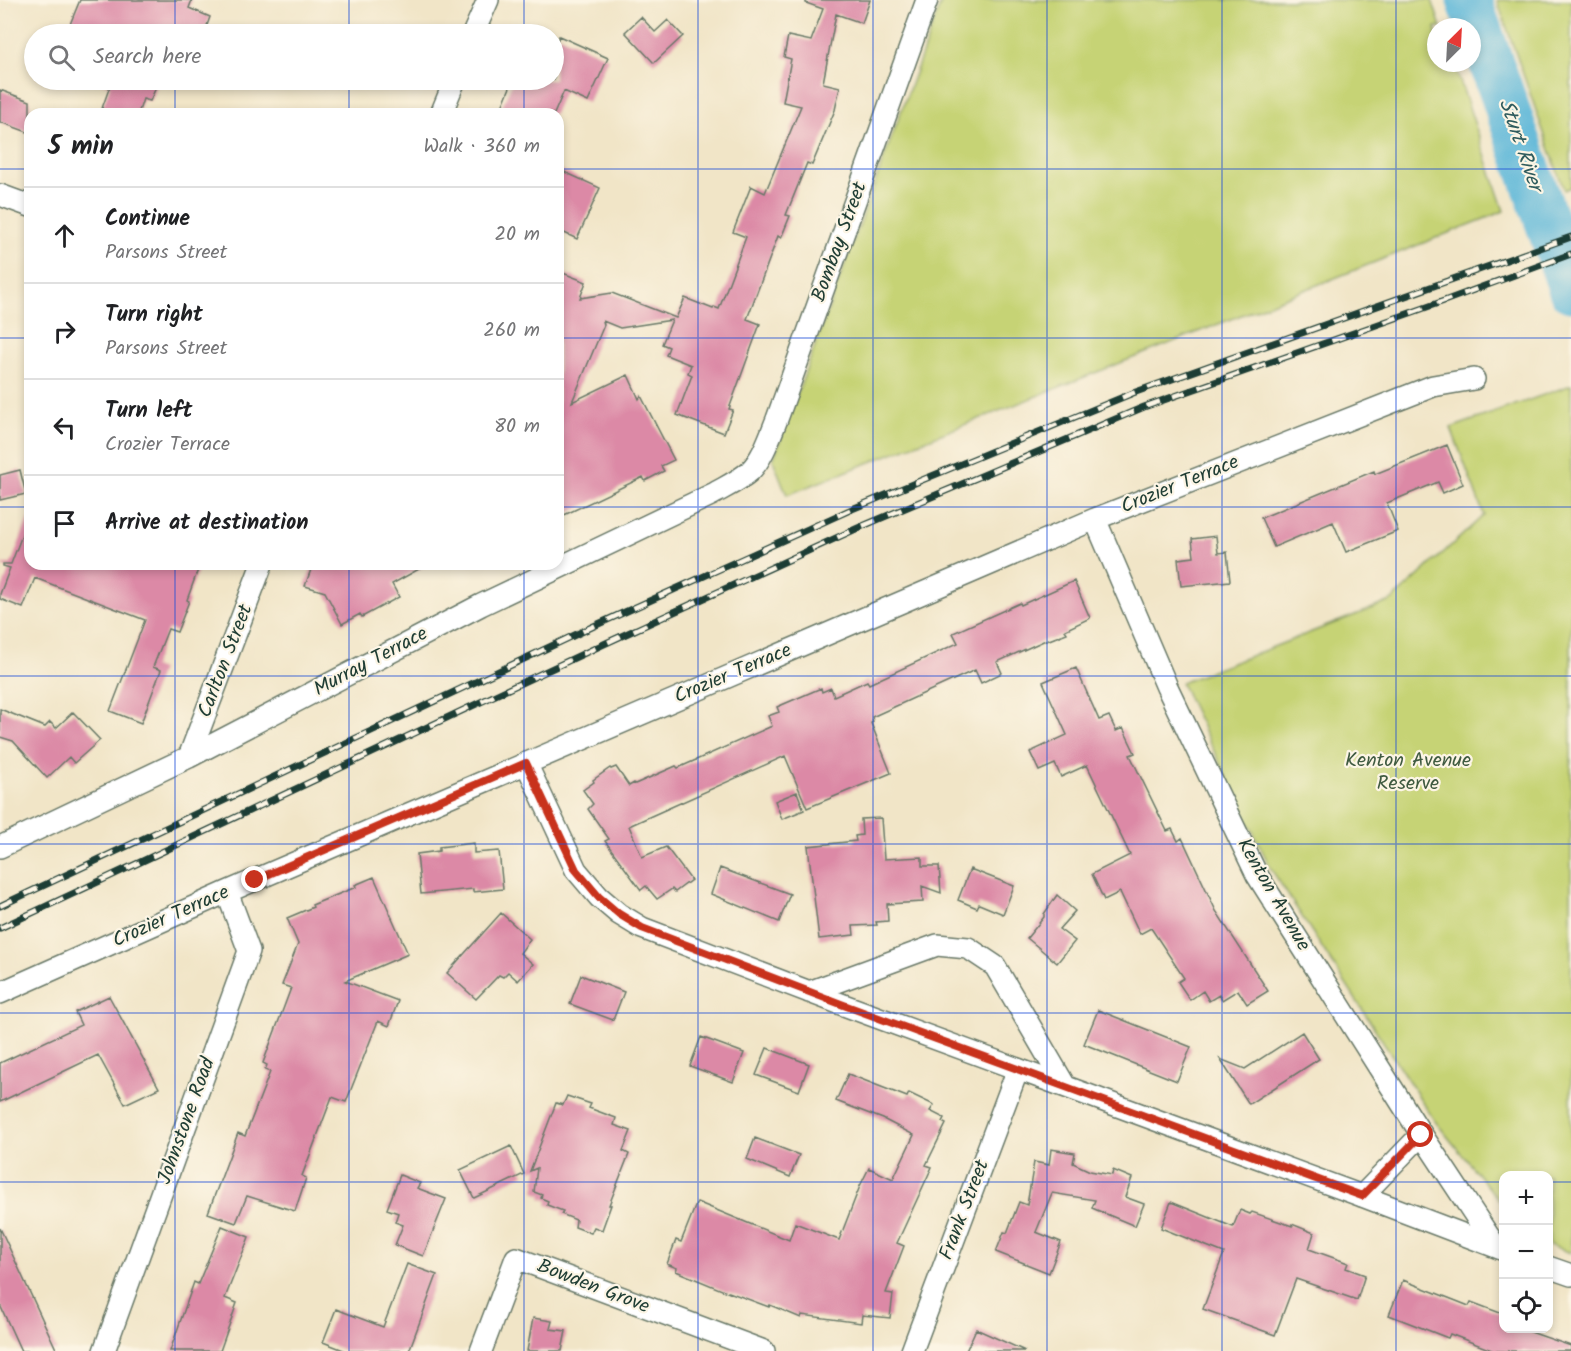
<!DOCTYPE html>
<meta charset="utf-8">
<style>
body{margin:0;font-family:Kalam,sans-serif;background:#f2f2f2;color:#202124}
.controls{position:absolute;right:18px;bottom:18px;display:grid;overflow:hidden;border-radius:12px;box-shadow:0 3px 9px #0003}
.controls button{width:54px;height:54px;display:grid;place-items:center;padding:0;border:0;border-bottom:2px solid #e0e0e0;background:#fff;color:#202124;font:30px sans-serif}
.compass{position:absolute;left:1427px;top:18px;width:54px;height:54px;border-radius:50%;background:#fff;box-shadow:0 3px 9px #0003;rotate:24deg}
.stop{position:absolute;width:18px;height:18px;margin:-14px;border:4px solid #c8321e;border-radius:50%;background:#fff}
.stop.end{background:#c8321e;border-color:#fff;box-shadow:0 2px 6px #0008}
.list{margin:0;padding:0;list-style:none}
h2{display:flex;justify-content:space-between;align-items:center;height:78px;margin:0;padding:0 24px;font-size:26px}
h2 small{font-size:20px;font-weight:400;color:#757577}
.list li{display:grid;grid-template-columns:39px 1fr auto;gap:18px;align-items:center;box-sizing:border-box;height:96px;padding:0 24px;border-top:2px solid #e0e0e0}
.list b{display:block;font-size:22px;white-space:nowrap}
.list p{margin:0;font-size:20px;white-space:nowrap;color:#757577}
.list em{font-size:20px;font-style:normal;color:#757577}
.icon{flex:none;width:33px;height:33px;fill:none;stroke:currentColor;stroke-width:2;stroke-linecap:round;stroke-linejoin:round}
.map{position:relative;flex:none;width:1571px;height:1351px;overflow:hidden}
.search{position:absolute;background:#fff;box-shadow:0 3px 9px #0003;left:24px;top:24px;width:540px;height:66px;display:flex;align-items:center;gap:15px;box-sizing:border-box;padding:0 21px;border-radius:33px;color:#757577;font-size:22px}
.panel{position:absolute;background:#fff;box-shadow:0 3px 9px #0003;left:24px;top:108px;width:540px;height:462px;border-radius:18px}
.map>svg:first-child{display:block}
.park{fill:#c6d374;stroke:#728854;stroke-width:1.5}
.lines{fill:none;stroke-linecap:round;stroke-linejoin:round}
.river{stroke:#5ab6d8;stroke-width:45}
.building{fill:#dc89a6}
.street-casing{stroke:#687867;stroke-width:24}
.street{stroke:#fff;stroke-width:21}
.rail-casing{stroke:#1f3d34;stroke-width:7}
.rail{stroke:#fcf5e5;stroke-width:4.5;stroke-dasharray:14;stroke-linecap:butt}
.route{stroke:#c8321e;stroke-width:8}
.grid{fill:none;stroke:#1d4ed8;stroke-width:1.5;stroke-opacity:0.55}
.labels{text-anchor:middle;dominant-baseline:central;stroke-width:4.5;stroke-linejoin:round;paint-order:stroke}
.street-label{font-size:20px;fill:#1f3d34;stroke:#fcf5e5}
.park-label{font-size:20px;fill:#405b41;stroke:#fcf5e5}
.water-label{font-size:21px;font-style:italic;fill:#2e5b5d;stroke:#fcf5e5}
</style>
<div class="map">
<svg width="1571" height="1351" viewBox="0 0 1571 1351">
<rect width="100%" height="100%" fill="#fcf5e5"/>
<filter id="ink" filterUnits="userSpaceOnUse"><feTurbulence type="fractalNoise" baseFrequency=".0167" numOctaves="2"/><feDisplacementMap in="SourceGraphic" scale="12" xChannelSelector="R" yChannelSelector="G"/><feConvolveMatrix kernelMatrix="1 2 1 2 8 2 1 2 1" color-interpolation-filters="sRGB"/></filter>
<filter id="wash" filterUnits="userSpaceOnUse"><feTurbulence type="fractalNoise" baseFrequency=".008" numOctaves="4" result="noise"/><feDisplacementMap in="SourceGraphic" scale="24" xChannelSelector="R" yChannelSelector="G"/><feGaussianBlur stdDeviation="1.35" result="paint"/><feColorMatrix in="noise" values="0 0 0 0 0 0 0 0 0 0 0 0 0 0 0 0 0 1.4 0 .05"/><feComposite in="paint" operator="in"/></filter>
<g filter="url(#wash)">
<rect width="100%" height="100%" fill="#f1e5c7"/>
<!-- park -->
<path class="park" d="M942,0h490l9,27h-5v36h18l50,148 -717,284 -14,-35z
M1497,0h74v187l-7,3z
M1571,385v868l-22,-8 -1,-69h-44l-1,29 -69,-85 -163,-251 -90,-186 210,-82 93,-86 -33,-87z"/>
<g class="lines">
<!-- river -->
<path class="river" d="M1469,0l102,290"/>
</g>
<g id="blocks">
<!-- building -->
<path class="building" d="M80,0h112l-3,8 21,9 -6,17h-138z
M806,0h64l-8,23 -26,-9 -13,69 17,4 -5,23 -23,55 -5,-2 -21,52 4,1 -9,22 -3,-2 -31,83 13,5 -31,85 4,1 -9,23 -47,-18 15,-40 -4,-2 3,-8 -25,-10 3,-8 -7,-3 10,-24 -52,8 -17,-7 1,4 -32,77 56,-27 11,24 2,-3 33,64 -13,6 3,5 -19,10 -2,-4 -85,41v-247l28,11 -6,16 32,-5 64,25 9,-20 28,11 1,-2 5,2 27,-72 -13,-5 18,-46 14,7 36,-87 -18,-4 8,-43 -7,-2 4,-21 23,5 12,-32 -17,-6z
M641,17l14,15 13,-12 15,16 -29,27 -29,-31z
M559,36l49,22 -20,44 -24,-11 -10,23h-48l2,-5 -6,-2 11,-27h41v-31z
M98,80h61l-9,21 -7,-2 -5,15h-38l10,-28 -13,-5z
M0,90l30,11v32l-30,-11z
M558,169l42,19 -23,51 -19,-9z
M1447,445l16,39 -20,9 -5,-11 -51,21 11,28 -52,21 -13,-30 -59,25 -13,-29 113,-47 1,3z
M20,470l6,24 -26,6v-25z
M28,519l2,1v44h170l-13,36 2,1 -12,31 -9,-3 -15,38 8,3 -20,53 -31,-12 35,-91 -110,-42 -12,30 -23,-9v-5l10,-26 -7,-2v-2h8z
M1216,536l2,17 9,-1 3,29 -49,5 -3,-27 16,-2 -2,-18z
M313,564h115l-36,20 7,13 -37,20 -2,-3 -18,10 -17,-32 -20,-6z
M1074,581l16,37 -25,12 2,3 -18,7 -1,-1 -51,23 5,11 -21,10 -6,-13 -103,47 1,5 -2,1 20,50 -84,35 -22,-52 -156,70 13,31 24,-10 25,33 -16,12 -3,-3 -15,10 -11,-13 -5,4 -36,-49 4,-2 -21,-30 5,-5 -10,-14 11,-8 -1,-2 17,-12 1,1 5,-2 13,19 5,-3 1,1 41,-18 2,2 94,-42 -4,-10 11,-4 -2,-5 44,-19 1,4 9,-4 3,8 33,-15 2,3 89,-41 -5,-10 67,-30 1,2z
M1076,668l23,52 10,-4 7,15 7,-3 12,25 -5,2 37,76 5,-2 6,12 4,-3 34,73 52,80 -21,13 -9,-14 -16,10 -3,-5 -10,6 -6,-10 -13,9 -12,-18 6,-4 -33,-50 -11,6 -20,-42 -16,8 -12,-26 38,-19 -43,-90 -26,12 -6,-13 -16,7 -9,-19 37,-17 -24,-53z
M0,709l45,18 5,-5 6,6 17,-16 27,28 -26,23 -5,-6 -22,21 -34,-37 -13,-4z
M797,792l7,18 -22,9 -7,-18z
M881,818l3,41 38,-2v9h17l2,27 -19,-7 1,16 -36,2 1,17 -12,1 1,3 -24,1 1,9 -35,4 -11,-93 48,-5 -1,-5 7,-1 -1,-16z
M474,843v10l25,-2 4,38 -30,3v-3l-52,5 -4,-40 22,-3v-4z
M720,868l70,26 -11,28 -68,-28z
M970,869l44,17 -11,28 -24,-10 -2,4 -19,-8z
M374,877l34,77 -63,27 53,20 -9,25 -11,-5 -32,81 -14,-5 -30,79 4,2 -11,33 -48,-15 -11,27 -28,-10 30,-80 7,3 25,-64 -5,-2 2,-5 -4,-2 28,-75 -9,-3 16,-41 -11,-26 26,-11 -1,-2 44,-18 -1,-2z
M1057,895l18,16 -16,18 16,12 -18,22 -30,-25 17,-21v-3z
M501,913l29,26 -10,14 13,11 -15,17 -10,-9 -5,5 -4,-2 -23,24 -29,-26z
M581,975l43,17 -11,28 -43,-16z
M109,996l50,92 -34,16 -27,-49 -98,47v-39l81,-38 -6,-13z
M1098,1010l93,37 -14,34 -93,-37z
M1302,1032l17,27 -70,45 -29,-45 25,10z
M701,1037l43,16 -11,29 -43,-16z
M767,1048l42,16 -10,27 -43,-16z
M848,1074l59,23 2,-4 25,12 -4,6 14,7 -2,4 4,2 -20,41 6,2 -35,76 7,3 -18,47 7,1 -3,24 -28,-3 -1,8 -59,-8 -1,3 -31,-13 -1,2 -40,-15v1l-53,-22 1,-3 -10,-4 9,-24 5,2 16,-40 92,38 6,-17 44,17 21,-54 9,-18 24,11 21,-44 -31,-16 -47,-18z
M567,1096l24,8 -2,4 27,10 -2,7 17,6 -8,20 6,3 -20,51h2l-9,25 -8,-3 -3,6 -16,-6 1,-7 -15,-6 2,-3 -16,-6 1,-4 -7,-3 1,-3 -8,-3 3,-24 -7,3 26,-68 7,2z
M755,1138l44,17 -9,22 -43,-18z
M511,1146l13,28 -50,24 -14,-28z
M1051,1149l24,4 -2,10 17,8 22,4 1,-5 19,8 -7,19 19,7 -9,22 -43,-18 3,-8 -43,-7 -16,39 25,10 -12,31 -53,-21 8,-20 3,1 12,-31 8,3 7,-43 15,3z
M400,1175l20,8 -3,5 29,11 -23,57 -28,-11 8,-20 -8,-3 3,-9 -11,-4z
M1171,1202l62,25 7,-17 10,4 2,-2 40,14v-2l22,9 -5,16 39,14 -2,5 19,7 -8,25 -61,-21 -21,56 -72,-26 21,-56 -63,-25z
M222,1226l27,11 -24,61 12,5 -17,48h-50l24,-69 4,2z
M0,1228l57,123h-36l-21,-46z
M407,1264l30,11 -28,76h-63l-23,-9 13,-33 47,18z
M1403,1280l66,26 2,-4 32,12v15h19l49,17v5h-77l-44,-17 -2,4 -59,-23z
M533,1318l19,3 -2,8 16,2 -4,20h-35z
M976,1329l49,22h-59z"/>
</g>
</g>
<g filter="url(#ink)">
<use href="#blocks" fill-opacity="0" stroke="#687867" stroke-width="1.5"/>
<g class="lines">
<defs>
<path id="street" d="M473,34l15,-34
M441,114l14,-34
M0,195l30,11
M1095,519l72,168 90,188 161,254 78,118
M189,757l73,-193
M526,763l50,107 23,27 20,17 23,14 199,76 521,192 142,54
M0,847l189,-90 292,-152 232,-111c12,-7 26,-13 37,-23 13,-13 20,-35 27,-52l150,-419
M809,992l128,-47 31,3 27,18 70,120
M0,993l227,-101 868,-373 338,-133 41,-7
M1362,1196l59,-61
M1548,1267l23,8
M104,1351l145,-400 -22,-59
M481,1351l35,-93 248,93
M912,1351l106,-282"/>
</defs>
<!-- street casing -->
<use href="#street" class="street-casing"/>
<!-- street -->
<use href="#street" class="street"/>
<defs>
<path id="rail" d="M0,906l594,-280 258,-117 281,-116 438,-156
M0,928l604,-284 254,-116 286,-121 300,-106 127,-47"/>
</defs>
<!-- rail casing -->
<use href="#rail" class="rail-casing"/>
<!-- rail -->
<use href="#rail" class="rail"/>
</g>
</g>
<g class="lines" filter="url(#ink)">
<!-- route -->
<path class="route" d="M255,880l271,-117 50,107 23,27 20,17 23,14 199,76 521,192 59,-61"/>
</g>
<!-- grid -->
<path class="grid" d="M175,0v34M349,0v34M524,0v34M698,0v1351M873,0v1351M1047,0v1351M1222,0v1351M1396,0v1351M175,80v34M349,80v34M524,80v34M0,169h30M558,169h1013M0,338h30M558,338h1013M0,507h30M558,507h1013M175,564v787M349,564v787M524,564v787M0,676h1571M0,844h1571M0,1013h1571M0,1182h1504M1548,1182h23"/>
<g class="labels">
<!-- street labels -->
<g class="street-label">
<text transform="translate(840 242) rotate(-70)">Bombay Street</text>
<text transform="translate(1180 485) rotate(-22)">Crozier Terrace</text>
<text transform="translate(226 661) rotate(-69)">Carlton Street</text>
<text transform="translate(371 662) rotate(-28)">Murray Terrace</text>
<text transform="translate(733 674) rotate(-23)">Crozier Terrace</text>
<text transform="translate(1273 895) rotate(60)">Kenton Avenue</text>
<text transform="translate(171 917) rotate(-24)">Crozier Terrace</text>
<text transform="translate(187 1121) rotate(-70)">Johnstone Road</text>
<text transform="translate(965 1210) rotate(-69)">Frank Street</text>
<text transform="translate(593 1287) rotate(21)">Bowden Grove</text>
</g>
<!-- park labels -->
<g class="park-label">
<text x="1408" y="761">Kenton Avenue<tspan x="1408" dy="23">Reserve</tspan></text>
</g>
<!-- water labels -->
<g class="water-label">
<text transform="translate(1520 145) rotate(71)">Sturt River</text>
</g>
</g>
</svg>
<div class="controls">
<button>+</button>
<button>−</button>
<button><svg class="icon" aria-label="locate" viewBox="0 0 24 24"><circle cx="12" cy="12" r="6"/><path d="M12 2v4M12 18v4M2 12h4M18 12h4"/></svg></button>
</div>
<svg class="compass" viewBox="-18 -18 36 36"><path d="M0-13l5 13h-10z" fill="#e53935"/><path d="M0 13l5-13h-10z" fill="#757577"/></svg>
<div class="stop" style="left:1421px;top:1135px"></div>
<div class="stop end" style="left:255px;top:880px"></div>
<div class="search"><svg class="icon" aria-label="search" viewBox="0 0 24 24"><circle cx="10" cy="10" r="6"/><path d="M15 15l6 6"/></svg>Search here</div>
<section class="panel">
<h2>5 min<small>Walk · 360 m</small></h2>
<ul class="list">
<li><svg class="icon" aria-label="ahead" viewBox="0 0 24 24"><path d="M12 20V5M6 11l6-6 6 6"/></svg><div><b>Continue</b><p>Parsons Street</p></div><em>20 m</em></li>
<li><svg class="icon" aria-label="right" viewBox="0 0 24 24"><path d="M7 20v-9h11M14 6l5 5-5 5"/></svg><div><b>Turn right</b><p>Parsons Street</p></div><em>260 m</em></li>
<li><svg class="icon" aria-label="left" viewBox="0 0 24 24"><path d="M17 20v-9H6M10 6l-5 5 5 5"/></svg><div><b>Turn left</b><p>Crozier Terrace</p></div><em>80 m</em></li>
<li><svg class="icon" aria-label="arrive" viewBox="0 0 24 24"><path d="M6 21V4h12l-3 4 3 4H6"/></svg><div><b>Arrive at destination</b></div></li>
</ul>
</section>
</div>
